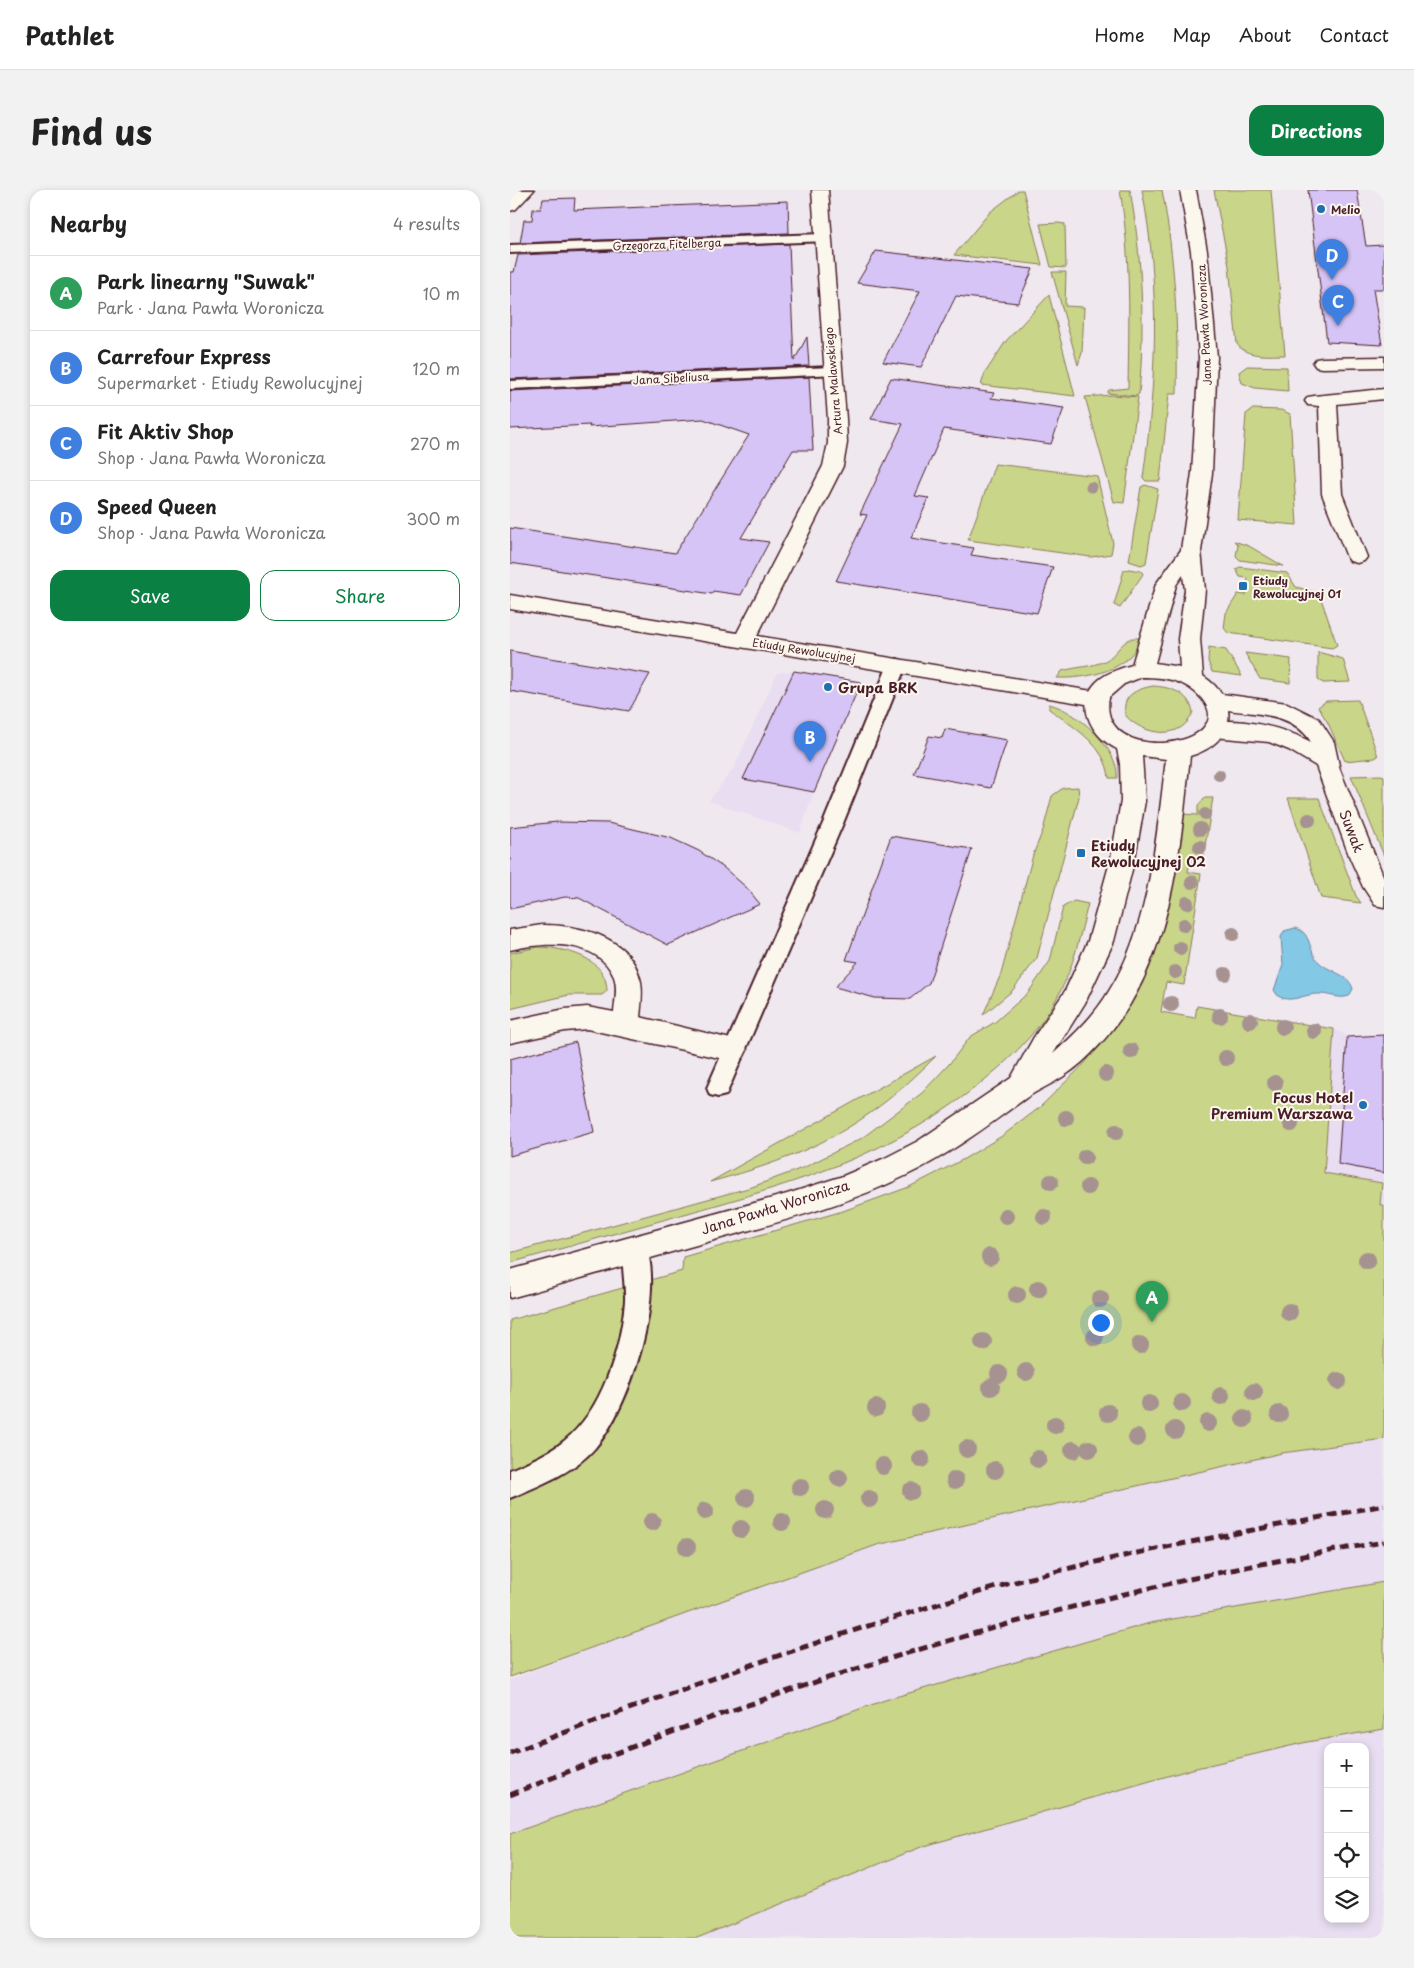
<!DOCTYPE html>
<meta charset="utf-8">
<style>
body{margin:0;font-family:"Playpen Sans",sans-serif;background:#f2f2f2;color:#222}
.controls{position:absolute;right:15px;bottom:15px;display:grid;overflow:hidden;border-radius:10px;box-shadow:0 2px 8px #0003}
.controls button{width:45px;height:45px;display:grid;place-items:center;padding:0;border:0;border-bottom:1px solid #e0e0e0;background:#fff;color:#222;font:25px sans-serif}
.you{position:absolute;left:590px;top:1132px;width:18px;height:18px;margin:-12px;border:4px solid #fff;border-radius:50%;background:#1a73e8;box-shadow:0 0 0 8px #1a73e833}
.badge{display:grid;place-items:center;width:32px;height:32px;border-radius:50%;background:#0b8043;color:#fff;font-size:16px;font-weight:700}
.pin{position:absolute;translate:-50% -41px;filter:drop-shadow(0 1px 2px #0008)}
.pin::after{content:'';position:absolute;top:26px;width:18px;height:15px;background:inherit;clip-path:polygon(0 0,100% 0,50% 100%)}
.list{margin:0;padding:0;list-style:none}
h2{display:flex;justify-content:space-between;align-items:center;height:65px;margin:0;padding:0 20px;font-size:21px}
h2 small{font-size:16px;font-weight:400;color:#767676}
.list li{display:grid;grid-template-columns:32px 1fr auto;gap:15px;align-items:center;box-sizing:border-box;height:75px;padding:0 20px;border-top:1px solid #e0e0e0}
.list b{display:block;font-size:19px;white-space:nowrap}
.list p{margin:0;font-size:16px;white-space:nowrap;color:#767676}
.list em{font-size:16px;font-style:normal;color:#767676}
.actions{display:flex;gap:10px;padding:15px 20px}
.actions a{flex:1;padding:11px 0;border:1px solid #0b8043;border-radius:15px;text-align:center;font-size:18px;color:#0b8043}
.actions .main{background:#0b8043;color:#fff}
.icon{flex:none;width:28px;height:28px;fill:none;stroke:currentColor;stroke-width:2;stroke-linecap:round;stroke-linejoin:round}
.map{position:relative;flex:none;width:874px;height:1748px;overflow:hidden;border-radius:15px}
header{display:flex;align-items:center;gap:30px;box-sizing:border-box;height:70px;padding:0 25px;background:#fff;border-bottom:1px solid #e0e0e0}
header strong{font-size:24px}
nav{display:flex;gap:28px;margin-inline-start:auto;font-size:18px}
.intro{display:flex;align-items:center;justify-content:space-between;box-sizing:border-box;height:120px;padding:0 30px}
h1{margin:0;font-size:35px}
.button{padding:12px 22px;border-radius:15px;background:#0b8043;color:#fff;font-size:18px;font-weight:700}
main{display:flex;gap:30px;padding:0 30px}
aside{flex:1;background:#fff;border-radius:15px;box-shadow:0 2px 8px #0003}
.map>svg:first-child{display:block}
.built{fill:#e8ddf1;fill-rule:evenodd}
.green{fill:#c9d589;stroke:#8a7a5a}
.water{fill:#83c8e4;stroke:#6c849a}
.building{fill:#d5c4f5;stroke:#4a1f2b}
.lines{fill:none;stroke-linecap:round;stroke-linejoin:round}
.service-casing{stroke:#4a1f2b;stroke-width:4}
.minor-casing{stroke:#4a1f2b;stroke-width:3}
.tertiary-casing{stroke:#4a1f2b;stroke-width:3}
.service{fill:#fbf7ec;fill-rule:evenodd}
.minor{fill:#fbf7ec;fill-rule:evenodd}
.tertiary{fill:#fbf7ec;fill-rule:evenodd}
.rail{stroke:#4a1f2b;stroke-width:5;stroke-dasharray:9 5;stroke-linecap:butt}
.tree{fill:#a69290}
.poi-dot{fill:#1f6fb2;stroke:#fbf7ec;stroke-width:2}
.labels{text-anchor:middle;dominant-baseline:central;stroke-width:4;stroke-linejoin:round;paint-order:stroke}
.far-poi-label{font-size:11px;font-weight:bold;fill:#4a1f2b;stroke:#fbf7ec;text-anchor:start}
.far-street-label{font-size:11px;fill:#4a1f2b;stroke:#fbf7ec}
.poi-label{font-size:14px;font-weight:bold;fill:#4a1f2b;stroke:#fbf7ec;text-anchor:start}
.street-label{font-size:14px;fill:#4a1f2b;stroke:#fbf7ec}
</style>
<header>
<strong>Pathlet</strong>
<nav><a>Home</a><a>Map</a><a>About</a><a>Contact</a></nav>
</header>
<div class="intro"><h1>Find us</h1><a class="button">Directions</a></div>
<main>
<aside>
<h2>Nearby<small>4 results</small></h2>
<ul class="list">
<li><span class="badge" style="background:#2e9e5b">A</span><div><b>Park linearny &quot;Suwak&quot;</b><p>Park · Jana Pawła Woronicza</p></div><em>10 m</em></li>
<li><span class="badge" style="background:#3f7fe0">B</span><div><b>Carrefour Express</b><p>Supermarket · Etiudy Rewolucyjnej</p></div><em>120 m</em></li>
<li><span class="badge" style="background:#3f7fe0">C</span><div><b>Fit Aktiv Shop</b><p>Shop · Jana Pawła Woronicza</p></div><em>270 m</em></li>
<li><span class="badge" style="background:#3f7fe0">D</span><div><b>Speed Queen</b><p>Shop · Jana Pawła Woronicza</p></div><em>300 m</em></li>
</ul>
<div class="actions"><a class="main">Save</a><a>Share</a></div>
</aside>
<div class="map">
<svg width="874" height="1748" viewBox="0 0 874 1748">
<rect width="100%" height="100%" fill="#f0e8ef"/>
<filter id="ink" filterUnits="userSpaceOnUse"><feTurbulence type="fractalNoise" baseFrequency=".02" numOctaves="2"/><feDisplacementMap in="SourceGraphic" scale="10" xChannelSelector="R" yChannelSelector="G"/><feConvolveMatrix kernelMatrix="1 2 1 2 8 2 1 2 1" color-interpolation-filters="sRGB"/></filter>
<g filter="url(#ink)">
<!-- built -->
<path class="built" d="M284,481l67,11 -47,109 -14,42 -91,-32 26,-35 42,-93z
M824,839l17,9 33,-3v170h-4l2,-22 -58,-10z
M874,1249v143l-234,41 -265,77 -375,134v-154l146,-57 221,-78 405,-92z
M874,1427v321h-874v-49zM818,1557h37v172h-37z"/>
<!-- green -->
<path class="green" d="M509,0h4l19,75 -88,-10 36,-43z
M610,0h10c12,67 15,136 9,204l-3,2 -29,-3 2,-3 19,-2c1,-66 3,-132 -8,-198z
M632,0h20c13,68 16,135 15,204h-8l-9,87h-14l-3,-3c13,-96 18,-192 -1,-288z
M704,0h57l14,165c-15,0 -39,3 -48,-11l-8,-78z
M548,33l7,1 1,44 -15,-1 -11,-43z
M542,82h14l-1,34 19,1 -2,46 -4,12z
M539,105l26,101 -94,-11 4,-12 21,-32z
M737,176l40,1 1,24 -33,-3 -13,-5 -3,-11z
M602,205l26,2 -14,106 -10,-1 -29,-105z
M743,219l28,1 9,4 7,111 -59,-5 8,-106z
M485,274l102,12 16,67 -2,11 -20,3 -123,-17z
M635,295l13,4 -12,74 -5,2 -12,-4 12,-74z
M724,351l15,5 34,20 -43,-6 -4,-4 2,-11z
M730,377l47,6 9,14 23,6 18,52 -5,3 -104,-15 -4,-5 2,-15 12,-19 8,1 2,-17 -8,-1 -4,-8z
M619,379l12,2 2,3 -23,34 -6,-3 10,-35z
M622,448h8c-8,33 -54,41 -83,40l5,-7c14,-4 29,-4 43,-10 11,-6 15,-18 27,-23z
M699,457l17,3 16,26 -30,-4 -4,-11z
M808,462l25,7 7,23 -27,1 -5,-3z
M735,463l46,6 -1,24 -30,-4z
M643,496c18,1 36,7 40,26 -11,30 -50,23 -67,4 -6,-20 10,-27 27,-30z
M848,510l20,56 -3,2 -30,3 -17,-38 -10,-16 8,-6z
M539,514c27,6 71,45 68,74h-8c-3,-33 -36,-51 -60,-69z
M871,585l3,1v80l-33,-80z
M568,597l1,10 -42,161 -25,33 -29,24 18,-41 32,-119 10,-25 9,-34 11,-8z
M695,608h8l-11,66 -12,-2 -2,10 13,2 -17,111 -18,-3 -5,30 34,6 2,-12 137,23 -10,144 58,10 -2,22h4v234l-102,14 -405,92 -367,132v-357l172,-49 1,-14 160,-46 66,-24 55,-28 38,-23 37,-28 46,-45 29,-38 68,-211 16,1v-9z
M778,608h31l37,98 5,7 -40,-5z
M564,711l14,3c-8,31 -14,62 -29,90 -16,32 -43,60 -71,83 -92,78 -193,106 -307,138 -57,16 -114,32 -171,48v-10l242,-66 53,-20 57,-29 60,-45 28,-30 20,-26 25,-15 33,-29 22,-32 13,-54z
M28,757c27,1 69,10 69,44l-5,4h-33l-59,14v-56z
M426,866c-72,73 -129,100 -226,126z
M874,1392v147l-77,13 -115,27 -271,78 -224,91h-187v-104l375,-134 265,-77z"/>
<!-- water -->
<path class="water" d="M785,738c16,4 13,20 22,32 10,12 32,13 36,29l-4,7c-10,4 -21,-3 -32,-2 -13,0 -26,10 -39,2l-4,-6 9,-25 -2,-28 3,-6z"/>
<!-- building -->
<path class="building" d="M798,0h49l9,56 18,-1v44h-11l9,56 -55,-3z
M65,8l-1,12 214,-9 1,32 -269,10 4,-23h8l1,-11h8l2,-10z
M279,54l5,117 13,-24 2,29 -299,13v-107h4l4,-17z
M366,61l79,9 78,9 -15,34 -62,-7 -35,71 -38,-5 37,-71 -63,-8z
M299,187l4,73h-20l-52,88 28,4 -28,53 -28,-4 -1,3 -202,-31v-35l165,25 74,-118 -46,-16 -114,8 1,-2 -80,4v-38z
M381,188l103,15 -3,5 73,10 -13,36 -107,-15 -29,67 14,2 -18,40 63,10 -3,7 82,12 -16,46 -201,-32 31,-66 -7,-1 43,-90 -32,-5z
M0,461l40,7 100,16 -21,37 -119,-20z
M284,481l67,11 -47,110 -71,-13z
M435,539l62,11 -16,48 -77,-14 15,-38 13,2z
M47,632l51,1 63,15 28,13 25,17 22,19 14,17 -92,41 -89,-47 -14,-1 -55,12v-82z
M381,646l81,13 -43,134 -19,16 -35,-1 -40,-11 23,-25 -12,-2z
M874,845v138l-46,-9 9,-127z
M66,852l18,90 -84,24v-97z"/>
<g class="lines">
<defs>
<path id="service" d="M313,44l5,1 2,3 -2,3 -318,12v-8z
M322,177l5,1 2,3 -2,3 -327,15v-8z
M387,469l6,2 3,4 -62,156 -115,267 -3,7 -8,2 -8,-2 -3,-7 117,-267 64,-156 3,-4z
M125,1048l9,3c23,50 -14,168 -49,207 -22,25 -55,37 -85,50v-28c18,-8 38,-16 54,-29 38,-30 57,-92 61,-140 1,-18 -6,-43 1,-60z"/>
<path id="minor" d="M7,0h17l-18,19 -6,2v-14z
M302,0h16l18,229 1,24 -4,23 -86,170 341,56 8,2 3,5 -3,5 -8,2 -588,-97v-14l227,38 86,-167 5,-23v-24z
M874,167v10l-62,1 -6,-1 -3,-4 3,-4 6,-1z
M874,199v10l-47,5 5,90 25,63 -3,4 -7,2 -7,-2 -3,-4 -25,-63 -3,-88 -11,-1 -3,-4 3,-4 6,-1z
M705,503l72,10 32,16 15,23 6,28 44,108v29l-9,-2 -12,-18 -13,-29 -34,-92 -27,-16 -20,-8 -55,-5 -8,-3 -3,-5 3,-5c30,-9 78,4 105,18 -21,-35 -69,-26 -104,-36l-3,-5 3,-5z
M32,735c39,0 90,12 99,57 2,12 0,24 -1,35l103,25 4,8 -4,8 -10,3 -146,-32 -22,2 -55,12v-22l55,-12 22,-2 27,5c1,-11 4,-24 0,-35 -16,-39 -71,-35 -104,-27v-20z"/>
<path id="tertiary" d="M670,0h16l11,61 10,106 -5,116 -11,78 4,39 -5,49 3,37c39,26 32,67 -13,80 -9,84 -16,175 -61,250 -16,25 -40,54 -65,70 -12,8 -26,14 -38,22 -39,28 -77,57 -121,78 -59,29 -123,45 -187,63 -69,19 -138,40 -208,59v-28l277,-76 56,-18 42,-18 33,-17 93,-63 23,-41 31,-46 23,-50 23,-83 10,-57 -1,-37 -3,-15c-27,-13 -44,-48 -17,-70 9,-7 21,-11 32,-14l24,-81 25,-34 11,-77 7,-116 -8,-106zM673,385l2,15 -7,49 2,28 -25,-4 21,-78zM632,487c23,0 44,3 60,22 40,48 -106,69 -93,-2l15,-13zM632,566l24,3c-9,74 -16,168 -57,232 -14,24 -35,44 -56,63l32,-51 29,-62 21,-83 10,-57z"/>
</defs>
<!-- service casing -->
<use href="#service" class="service-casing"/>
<!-- minor casing -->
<use href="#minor" class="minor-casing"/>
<!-- tertiary casing -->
<use href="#tertiary" class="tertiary-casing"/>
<!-- service -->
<use href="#service" class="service"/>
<!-- minor -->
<use href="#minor" class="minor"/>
<!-- tertiary -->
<use href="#tertiary" class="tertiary"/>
<!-- rail -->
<path class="rail" d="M0,1563c163,-61 326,-121 494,-168 124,-34 253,-55 380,-80
M0,1605c281,-115 574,-205 874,-253"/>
</g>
<!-- trees -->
<g class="tree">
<circle cx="581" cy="297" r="5.5"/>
<circle cx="709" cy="585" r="6"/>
<circle cx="695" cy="624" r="6"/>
<circle cx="799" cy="630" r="7"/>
<circle cx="690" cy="639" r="7"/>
<circle cx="690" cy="657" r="7"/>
<circle cx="682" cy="692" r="7"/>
<circle cx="677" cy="713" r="7"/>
<circle cx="674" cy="735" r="7"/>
<circle cx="723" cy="744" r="7"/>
<circle cx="670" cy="758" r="7"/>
<circle cx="665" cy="782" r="7"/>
<circle cx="715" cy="784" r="7"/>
<circle cx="661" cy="814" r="8"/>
<circle cx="710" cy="826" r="8"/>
<circle cx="740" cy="831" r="8"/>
<circle cx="773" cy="837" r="8"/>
<circle cx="804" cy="841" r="8"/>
<circle cx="621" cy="861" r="8"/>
<circle cx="716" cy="868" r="8"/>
<circle cx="596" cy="884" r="8"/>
<circle cx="765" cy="893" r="8"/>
<circle cx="556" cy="928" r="8"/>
<circle cx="781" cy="934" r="8"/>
<circle cx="606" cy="942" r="8"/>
<circle cx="575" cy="967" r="8"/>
<circle cx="541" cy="992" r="8"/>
<circle cx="578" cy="997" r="8"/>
<circle cx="496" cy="1026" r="8"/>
<circle cx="534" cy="1027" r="8"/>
<circle cx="480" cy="1067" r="9"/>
<circle cx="857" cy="1070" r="9"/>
<circle cx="528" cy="1099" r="9"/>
<circle cx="507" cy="1105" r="9"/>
<circle cx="590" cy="1109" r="9"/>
<circle cx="779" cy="1122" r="9"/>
<circle cx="592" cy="1131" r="9"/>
<circle cx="585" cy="1147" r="9"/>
<circle cx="473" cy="1152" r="9"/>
<circle cx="630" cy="1155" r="9"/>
<circle cx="516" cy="1182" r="9"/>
<circle cx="489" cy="1184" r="9"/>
<circle cx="828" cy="1191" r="9"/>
<circle cx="481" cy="1197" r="9"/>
<circle cx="744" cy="1202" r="9"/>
<circle cx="711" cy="1206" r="9"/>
<circle cx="672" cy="1213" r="9"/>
<circle cx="639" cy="1214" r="9"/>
<circle cx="366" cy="1218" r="9"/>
<circle cx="410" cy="1223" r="9"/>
<circle cx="598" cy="1223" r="9"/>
<circle cx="769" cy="1224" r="9"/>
<circle cx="734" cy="1229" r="9"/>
<circle cx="698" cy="1233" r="9"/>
<circle cx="545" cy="1235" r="9"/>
<circle cx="665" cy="1240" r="9"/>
<circle cx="627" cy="1248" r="9"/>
<circle cx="457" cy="1259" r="9"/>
<circle cx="579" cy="1259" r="9"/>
<circle cx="563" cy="1260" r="9"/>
<circle cx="411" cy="1269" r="9"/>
<circle cx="528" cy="1269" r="9"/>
<circle cx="373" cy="1276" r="9"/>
<circle cx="485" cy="1280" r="9"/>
<circle cx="329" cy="1288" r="9"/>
<circle cx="445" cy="1290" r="9"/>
<circle cx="290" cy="1297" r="9"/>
<circle cx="401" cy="1301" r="9"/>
<circle cx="236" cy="1308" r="9"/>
<circle cx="359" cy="1309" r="9"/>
<circle cx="315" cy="1320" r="9"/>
<circle cx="195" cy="1321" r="9"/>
<circle cx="142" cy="1332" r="9"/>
<circle cx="272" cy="1332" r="9"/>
<circle cx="231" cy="1339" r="9"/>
<circle cx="177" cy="1357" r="9"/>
</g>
</g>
<!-- markers -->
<g class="poi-dot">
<circle cx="811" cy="19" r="5"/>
<rect x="728" y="391" width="10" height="10" rx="2.5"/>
<circle cx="318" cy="497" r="5"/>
<rect x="566" y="658" width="10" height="10" rx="2.5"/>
<circle cx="853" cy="915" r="5"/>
</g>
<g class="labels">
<!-- far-poi labels -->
<g class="far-poi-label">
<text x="821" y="19">Melio</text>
<text x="743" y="390">Etiudy<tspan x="743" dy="13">Rewolucyjnej 01</tspan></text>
</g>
<!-- far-street labels -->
<g class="far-street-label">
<text transform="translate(157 54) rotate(-2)">Grzegorza Fitelberga</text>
<text transform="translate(694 135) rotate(-93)">Jana Pawła Woronicza</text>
<text transform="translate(161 188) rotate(-3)">Jana Sibeliusa</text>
<text transform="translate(323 191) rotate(-95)">Artura Malawskiego</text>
<text transform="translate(294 460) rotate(9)">Etiudy Rewolucyjnej</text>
</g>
<!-- poi labels -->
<g class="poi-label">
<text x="328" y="497">Grupa BRK</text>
<text x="581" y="655">Etiudy<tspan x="581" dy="16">Rewolucyjnej 02</tspan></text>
<text x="843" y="907" text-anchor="end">Focus Hotel<tspan x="843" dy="16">Premium Warszawa</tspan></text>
</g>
<!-- street labels -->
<g class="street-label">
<text transform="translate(842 641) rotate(69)">Suwak</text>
<text transform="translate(265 1017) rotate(-17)">Jana Pawła Woronicza</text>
</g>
</g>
</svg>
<div class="controls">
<button>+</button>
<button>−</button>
<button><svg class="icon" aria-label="locate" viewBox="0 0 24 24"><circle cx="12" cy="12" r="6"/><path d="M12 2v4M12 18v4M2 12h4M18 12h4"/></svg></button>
<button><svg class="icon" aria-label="layers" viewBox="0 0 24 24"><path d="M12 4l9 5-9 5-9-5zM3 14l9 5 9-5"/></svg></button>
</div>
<div class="you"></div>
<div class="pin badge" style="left:642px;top:1132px;background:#2e9e5b">A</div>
<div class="pin badge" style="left:300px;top:572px;background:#3f7fe0">B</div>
<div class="pin badge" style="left:828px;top:136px;background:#3f7fe0">C</div>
<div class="pin badge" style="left:822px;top:90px;background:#3f7fe0">D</div>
</div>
</main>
